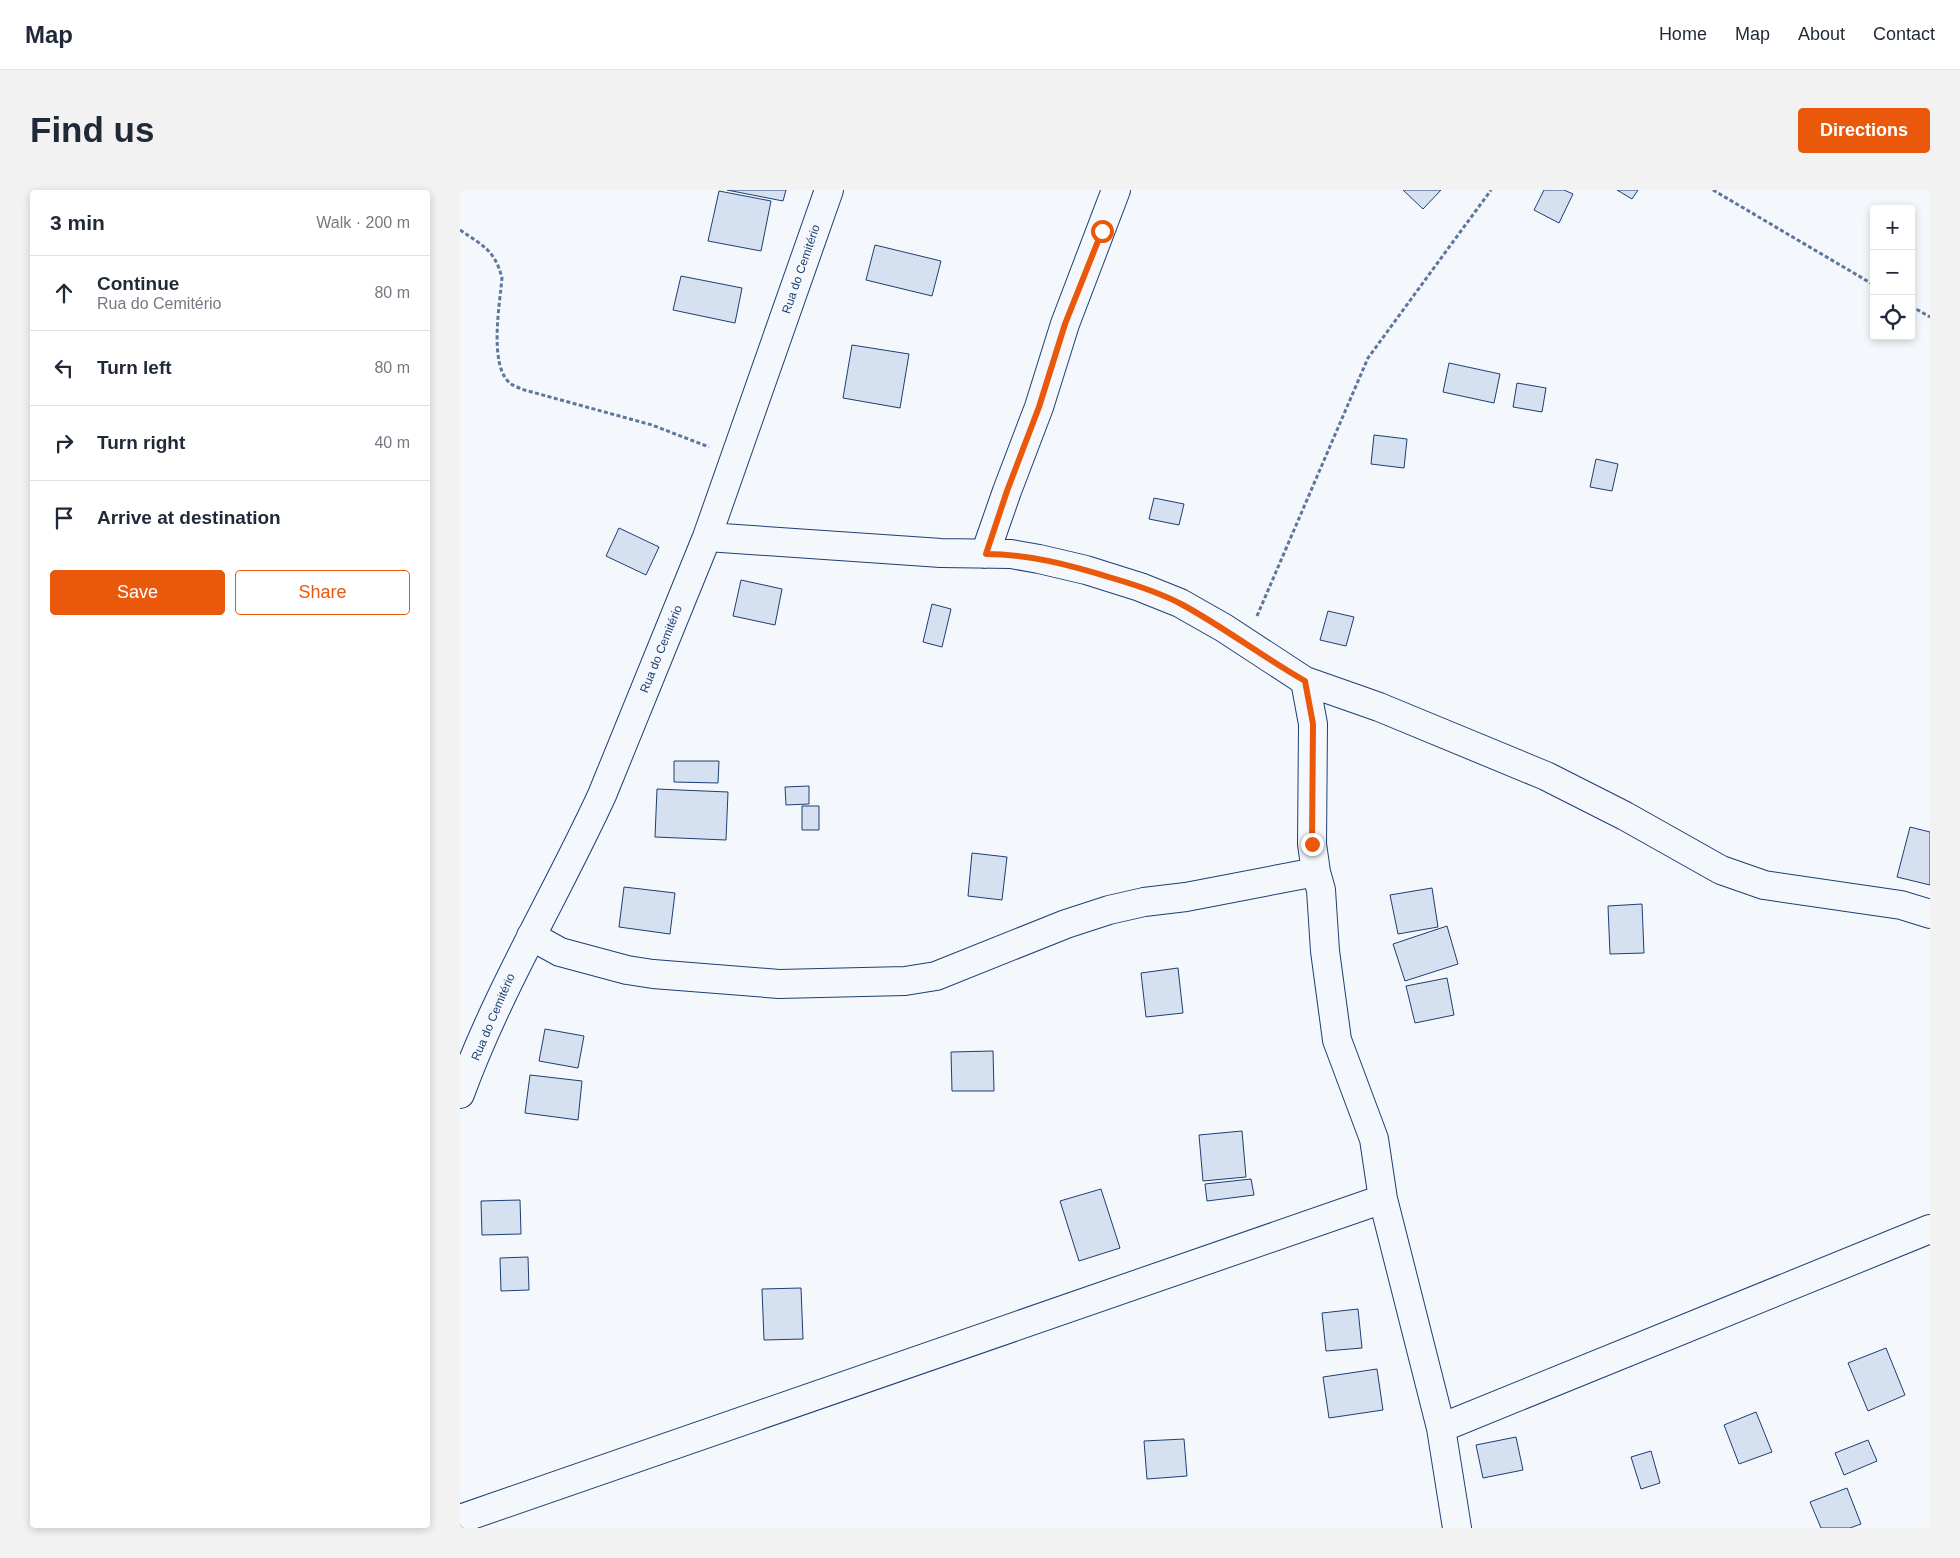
<!DOCTYPE html>
<meta charset="utf-8">
<style>
body{margin:0;font-family:Helvetica,sans-serif;background:#f2f2f3;color:#1f2937}
.controls{position:absolute;right:15px;top:15px;display:grid;overflow:hidden;border-radius:5px;box-shadow:0 2px 8px #0003}
.controls button{width:45px;height:45px;display:grid;place-items:center;padding:0;border:0;border-bottom:1px solid #e0e1e3;background:#fff;color:#1f2937;font:25px sans-serif}
.stop{position:absolute;width:15px;height:15px;margin:-11px;border:4px solid #ea580c;border-radius:50%;background:#fff}
.stop.end{background:#ea580c;border-color:#fff;box-shadow:0 1px 5px #0008}
.list{margin:0;padding:0;list-style:none}
h2{display:flex;justify-content:space-between;align-items:center;height:65px;margin:0;padding:0 20px;font-size:21px}
h2 small{font-size:16px;font-weight:400;color:#747a83}
.list li{display:grid;grid-template-columns:32px 1fr auto;gap:15px;align-items:center;box-sizing:border-box;height:75px;padding:0 20px;border-top:1px solid #e0e1e3}
.list b{display:block;font-size:19px;white-space:nowrap}
.list p{margin:0;font-size:16px;white-space:nowrap;color:#747a83}
.list em{font-size:16px;font-style:normal;color:#747a83}
.actions{display:flex;gap:10px;padding:15px 20px}
.actions a{flex:1;padding:11px 0;border:1px solid #ea580c;border-radius:5px;text-align:center;font-size:18px;color:#ea580c}
.actions .main{background:#ea580c;color:#fff}
.icon{flex:none;width:28px;height:28px;fill:none;stroke:currentColor;stroke-width:2;stroke-linecap:round;stroke-linejoin:round}
.map{position:relative;flex:none;width:1470px;height:1338px;overflow:hidden;border-radius:5px}
header{display:flex;align-items:center;gap:30px;box-sizing:border-box;height:70px;padding:0 25px;background:#fff;border-bottom:1px solid #e0e1e3}
header strong{font-size:24px}
nav{display:flex;gap:28px;margin-inline-start:auto;font-size:18px}
.intro{display:flex;align-items:center;justify-content:space-between;box-sizing:border-box;height:120px;padding:0 30px}
h1{margin:0;font-size:35px}
.button{padding:12px 22px;border-radius:5px;background:#ea580c;color:#fff;font-size:18px;font-weight:700}
main{display:flex;gap:30px;padding:0 30px}
aside{flex:1;background:#fff;border-radius:5px;box-shadow:0 2px 8px #0003}
.map>svg:first-child{display:block}
.building{fill:#d5e0f0;stroke:#1d3f73}
.lines{fill:none;stroke-linecap:round;stroke-linejoin:round}
.minor-casing{stroke:#1d3f73;stroke-width:30}
.path{stroke:#5e769c;stroke-width:3;stroke-dasharray:4 2.5;stroke-linecap:butt}
.minor{stroke:#f4f7fb;stroke-width:28}
.route{stroke:#ea580c;stroke-width:6}
.labels{text-anchor:middle;dominant-baseline:central;stroke-width:4;stroke-linejoin:round;paint-order:stroke}
.street-label{font-size:12px;fill:#1d3f73;stroke:#f4f7fb}
</style>
<header>
<strong>Map</strong>
<nav><a>Home</a><a>Map</a><a>About</a><a>Contact</a></nav>
</header>
<div class="intro"><h1>Find us</h1><a class="button">Directions</a></div>
<main>
<aside>
<h2>3 min<small>Walk · 200 m</small></h2>
<ul class="list">
<li><svg class="icon" aria-label="ahead" viewBox="0 0 24 24"><path d="M12 20V5M6 11l6-6 6 6"/></svg><div><b>Continue</b><p>Rua do Cemitério</p></div><em>80 m</em></li>
<li><svg class="icon" aria-label="left" viewBox="0 0 24 24"><path d="M17 20v-9H6M10 6l-5 5 5 5"/></svg><div><b>Turn left</b></div><em>80 m</em></li>
<li><svg class="icon" aria-label="right" viewBox="0 0 24 24"><path d="M7 20v-9h11M14 6l5 5-5 5"/></svg><div><b>Turn right</b></div><em>40 m</em></li>
<li><svg class="icon" aria-label="arrive" viewBox="0 0 24 24"><path d="M6 21V4h12l-3 4 3 4H6"/></svg><div><b>Arrive at destination</b></div></li>
</ul>
<div class="actions"><a class="main">Save</a><a>Share</a></div>
</aside>
<div class="map">
<svg width="1470" height="1338" viewBox="0 0 1470 1338">
<rect width="100%" height="100%" fill="#f4f7fb"/>
<!-- building -->
<path class="building" d="M267,0h59l-3,11z
M943,0h38l-18,19z
M1084,0h20l9,4 -14,29 -25,-13z
M1157,0h21l-6,9z
M259,1l52,10 -10,50 -53,-10z
M415,55l66,16 -9,35 -66,-16z
M221,86l61,12 -7,35 -62,-13z
M392,155l57,9 -9,54 -57,-10z
M989,173l51,11 -6,29 -51,-11z
M1057,193l29,5 -4,24 -29,-5z
M914,245l33,4 -3,29 -33,-4z
M1136,269l22,5 -6,27 -22,-4z
M694,308l30,6 -5,21 -30,-6z
M159,338l40,19 -13,28 -40,-19z
M281,390l41,9 -7,36 -42,-9z
M472,414l19,5 -9,38 -19,-5z
M868,421l26,6 -8,29 -26,-6z
M214,571h45l-1,22 -44,-1z
M349,596v18l-23,1 -1,-18z
M197,599l71,3 -2,48 -71,-3z
M342,616h17v24h-17z
M1450,637l20,5v53l-33,-8z
M512,663l35,4 -5,43 -34,-4z
M164,697l51,6 -5,41 -51,-7z
M972,698l6,39 -40,7 -8,-39z
M1182,714l2,49 -34,1 -2,-48z
M987,736l11,38 -53,17 -12,-37z
M718,778l5,45 -37,4 -5,-44z
M987,788l7,37 -39,8 -9,-37z
M85,839l39,7 -6,32 -39,-7z
M533,861l1,40h-42l-1,-39z
M70,885l52,6 -4,39 -53,-7z
M782,941l4,46 -43,4 -4,-46z
M791,989l3,16 -47,6 -2,-17z
M641,999l19,59 -41,13 -19,-60z
M60,1010l1,34 -39,1 -1,-34z
M68,1067l1,33 -28,1 -1,-33z
M341,1098l2,51 -39,1 -2,-51z
M898,1119l4,39 -36,3 -4,-38z
M1426,1158l19,47 -37,16 -20,-48z
M917,1179l6,41 -54,8 -6,-41z
M1296,1222l16,40 -33,12 -15,-39z
M1056,1247l7,33 -40,8 -7,-33z
M724,1249l3,37 -40,3 -3,-38z
M1408,1250l9,21 -33,14 -9,-22z
M1191,1261l9,32 -19,6 -10,-32z
M1387,1298l14,36 -11,4h-29l-11,-26z"/>
<g class="lines">
<defs>
<path id="minor" d="M247,347l234,16 70,1 28,5 47,11 54,17 40,16 44,25 81,53 74,26 167,69 79,40 96,54 43,15 137,20 29,9
M525,364l22,-63 32,-84 26,-83 51,-134
M845,491l8,43 -1,120 4,28 5,18 4,61 12,89 37,99 9,60 58,229 16,100
M71,746l29,16 67,18 26,4 126,10 126,-3 31,-5 130,-52 43,-14 35,-8 42,-5 130,-25
M0,904c38,-104 96,-199 142,-299l105,-258 122,-347
M981,1238l489,-199
M0,1329l923,-320"/>
</defs>
<!-- minor casing -->
<use href="#minor" class="minor-casing"/>
<!-- path -->
<path class="path" d="M1253,0l161,95
M0,40c22,15 35,20 42,48 -2,25 -14,89 9,106 3,2 7,3 10,5l131,36 57,22
M1451,116l19,11
M797,426l111,-258 123,-168"/>
<!-- minor -->
<use href="#minor" class="minor"/>
</g>
<g class="lines">
<!-- route -->
<path class="route" d="M642,41l-37,93 -26,83 -32,84 -21,63c43,0 84,11 126,24 24,7 49,15 71,27 42,23 80,52 122,76l8,43 -1,120"/>
</g>
<g class="labels">
<!-- street labels -->
<g class="street-label">
<text transform="translate(341 79) rotate(-71)">Rua do Cemitério</text>
<text transform="translate(201 459) rotate(-68)">Rua do Cemitério</text>
<text transform="translate(33 827) rotate(-67)">Rua do Cemitério</text>
</g>
</g>
</svg>
<div class="controls">
<button>+</button>
<button>−</button>
<button><svg class="icon" aria-label="locate" viewBox="0 0 24 24"><circle cx="12" cy="12" r="6"/><path d="M12 2v4M12 18v4M2 12h4M18 12h4"/></svg></button>
</div>
<div class="stop" style="left:642px;top:41px"></div>
<div class="stop end" style="left:852px;top:654px"></div>
</div>
</main>
